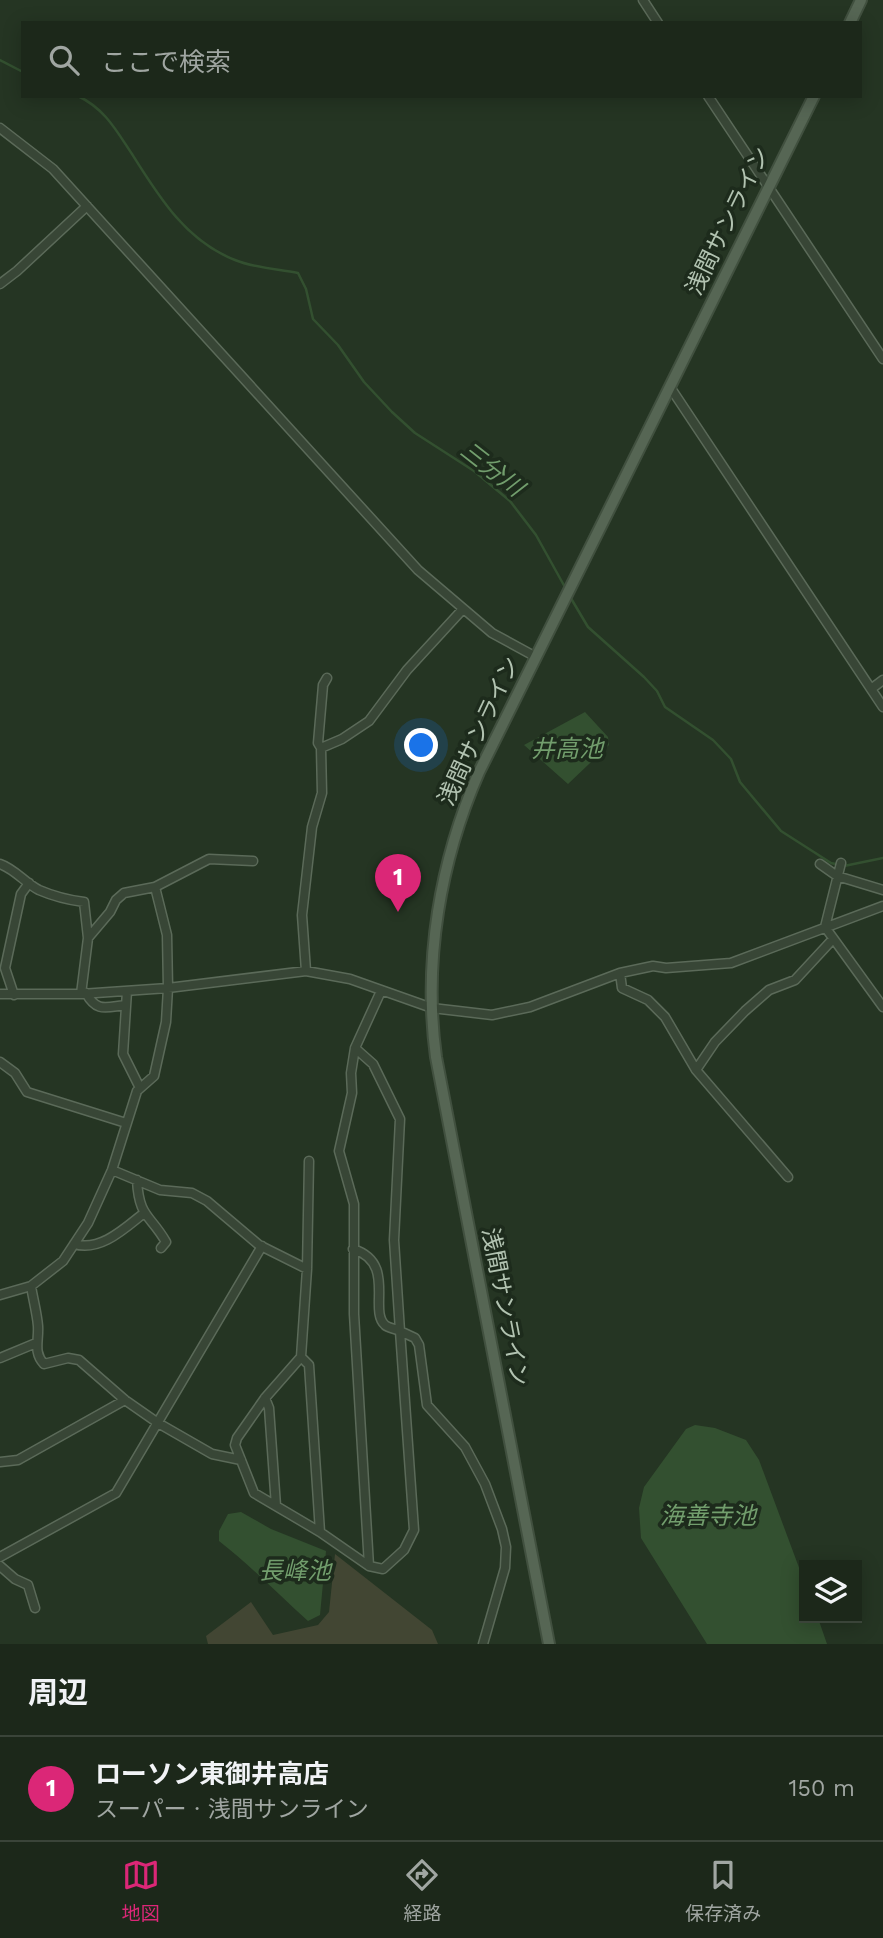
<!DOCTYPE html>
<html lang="ja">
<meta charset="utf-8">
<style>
body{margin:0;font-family:"Work Sans","Noto Sans JP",sans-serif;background:#293427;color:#f1f3f6}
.controls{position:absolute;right:21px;bottom:21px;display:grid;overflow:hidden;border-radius:0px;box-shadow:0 4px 18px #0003}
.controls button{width:63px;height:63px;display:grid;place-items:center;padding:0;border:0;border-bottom:2px solid #3a4439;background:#1c281a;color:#f1f3f6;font:35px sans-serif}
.you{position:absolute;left:422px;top:746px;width:24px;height:24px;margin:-18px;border:5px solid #fff;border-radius:50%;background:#1a73e8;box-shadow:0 0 0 10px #1a73e833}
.badge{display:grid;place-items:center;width:46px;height:46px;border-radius:50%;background:#db2777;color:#fff;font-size:23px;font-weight:700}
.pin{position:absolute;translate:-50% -58px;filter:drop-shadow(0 2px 4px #0008)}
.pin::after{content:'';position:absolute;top:37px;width:24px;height:21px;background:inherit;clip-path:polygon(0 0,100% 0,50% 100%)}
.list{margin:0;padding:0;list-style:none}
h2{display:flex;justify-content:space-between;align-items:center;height:91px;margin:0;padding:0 28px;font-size:30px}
h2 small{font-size:23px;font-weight:400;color:#a0a6a2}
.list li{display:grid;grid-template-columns:46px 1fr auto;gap:21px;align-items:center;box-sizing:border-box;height:105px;padding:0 28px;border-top:2px solid #3a4439}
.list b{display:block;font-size:26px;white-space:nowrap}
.list p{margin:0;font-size:23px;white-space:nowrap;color:#a0a6a2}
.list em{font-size:23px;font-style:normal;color:#a0a6a2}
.icon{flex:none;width:38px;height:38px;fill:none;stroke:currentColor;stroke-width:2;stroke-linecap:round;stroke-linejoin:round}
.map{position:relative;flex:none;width:883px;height:1644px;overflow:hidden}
.search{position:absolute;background:#1c281a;box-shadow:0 4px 18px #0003;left:21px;right:21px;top:21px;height:77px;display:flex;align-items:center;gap:18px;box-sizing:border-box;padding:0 24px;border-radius:0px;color:#a0a6a2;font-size:26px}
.sheet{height:196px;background:#1c281a}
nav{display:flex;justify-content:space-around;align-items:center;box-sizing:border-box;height:98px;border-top:2px solid #3a4439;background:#1c281a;font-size:19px;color:#a0a6a2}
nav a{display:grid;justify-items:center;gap:4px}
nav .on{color:#db2777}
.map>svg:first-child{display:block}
.green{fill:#424633}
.water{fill:#335030}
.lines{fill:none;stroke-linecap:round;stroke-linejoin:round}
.stream{stroke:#335030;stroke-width:2.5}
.minor-casing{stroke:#5b6a59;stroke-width:11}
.major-casing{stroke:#41503f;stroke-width:14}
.minor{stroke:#384636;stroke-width:8}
.major{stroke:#566654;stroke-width:10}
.labels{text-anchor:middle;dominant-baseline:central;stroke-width:7;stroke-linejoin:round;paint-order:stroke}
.street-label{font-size:23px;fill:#b2c3b1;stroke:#1d2b1c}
.water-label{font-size:24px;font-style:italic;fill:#729e6d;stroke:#1d2b1c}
</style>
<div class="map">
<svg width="883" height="1644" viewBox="0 0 883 1644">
<rect width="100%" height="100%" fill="#253523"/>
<!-- green -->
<path class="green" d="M335,1554l97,76 6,14h-230l-2,-8 45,-34 22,33 45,-10 11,-13z"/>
<!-- water -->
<path class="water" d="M585,712l23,25 1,8 -41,39 -44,-39z
M695,1425l20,3 31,12 13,20 45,121v37h14l9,26h-120l-66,-106 -2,-30 5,-21 42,-58z
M241,1512l30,17 55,22 -6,64 -12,6c-30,-27 -57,-55 -89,-80v-10l9,-17z"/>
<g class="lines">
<!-- stream -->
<path class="stream" d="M0,60l23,12
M78,96c27,13 38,34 54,58 27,43 54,87 103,106 19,8 43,9 63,13l8,16 7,30 25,26 26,37 28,30 23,21 59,38 36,30 26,34 30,54
M569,595l19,32 56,50 13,14 8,16 48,33 18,19 9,23 41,49 50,32 13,3 39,-8"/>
<defs>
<path id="minor" d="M643,0l15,23
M708,96l175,263
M0,128l53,41 365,401 74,63 44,24
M0,284l17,-13 70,-65
M670,387l213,320
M871,689l12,-9
M321,748l21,-9 27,-18 38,-51 56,-61
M841,863l-16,64 58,80
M0,864c15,5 25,19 39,26 14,6 29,10 45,12l4,36 -7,56
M820,864l17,12 46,14
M88,938l22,-26 6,-12 8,-7 31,-6 54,-28 44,2
M306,971l-4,-56 10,-88 10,-34 -1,-45 -3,-5 5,-58 4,-7
M620,973l2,15 26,12 17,17 31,53 92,107
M127,991l-4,63 17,34
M86,993c11,20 20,14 40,12
M0,994h81l87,-6 138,-17 44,8 82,29 60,7 38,-8 90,-34 33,-7 13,2 65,-5 152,-57
M14,995l-9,-27 16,-74 8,-11
M355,1048l18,16 27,55 -6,121 6,91 15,7 4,7 8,60 38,42 20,37 17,45 4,18 -1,21 -22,76
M0,1062l15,11 12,19 99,31
M696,1070l19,-28 30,-31 24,-21 26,-10 38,-41
M112,1170l48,20 32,3 15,8 52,44 48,24
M137,1180c2,38 13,34 29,62l-5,6
M74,1244c26,8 50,-15 70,-31
M31,1286c2,13 6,27 7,40 1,15 -5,26 6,38l24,-6 11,2 46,40 33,23 54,31 29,6
M0,1295l31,-9 32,-25 25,-38 24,-53 25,-79 17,-15 12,-54 2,-34 -1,-53 -12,-48
M301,1357l8,8 11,167 -66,-39 -19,-48 2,-7 28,-40 36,-41 6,-88 2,-108
M0,1358l36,-15
M265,1398l4,10 7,98
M0,1462l18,-2 107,-60
M320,1532l49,34 14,3 21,-19 10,-20 -14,-199c-4,-2 -12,-3 -15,-6 -17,-15 12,-62 -32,-76
M0,1557l116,-64 146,-247
M0,1566l15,13 13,6 7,23
M369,1566l-15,-252v-110l-15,-53 13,-58 -1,-20 4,-25 26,-57"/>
<path id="major" d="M850,23l11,-23
M549,1644l-113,-587c-13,-96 4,-196 43,-285l335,-676"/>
</defs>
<!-- minor casing -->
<use href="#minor" class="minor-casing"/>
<!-- major casing -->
<use href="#major" class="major-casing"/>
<!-- minor -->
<use href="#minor" class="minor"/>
<!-- major -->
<use href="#major" class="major"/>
</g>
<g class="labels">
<!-- street labels -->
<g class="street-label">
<text transform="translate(728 221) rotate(-64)">浅間サンライン</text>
<text transform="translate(479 731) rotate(-65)">浅間サンライン</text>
<text transform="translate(505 1307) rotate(79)">浅間サンライン</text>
</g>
<!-- water labels -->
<g class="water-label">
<text transform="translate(492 469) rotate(38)">三分川</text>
<text x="567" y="749">井高池</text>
<text x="708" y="1516">海善寺池</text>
<text x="295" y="1571">長峰池</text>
</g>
</g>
</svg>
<div class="controls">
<button><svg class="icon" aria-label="layers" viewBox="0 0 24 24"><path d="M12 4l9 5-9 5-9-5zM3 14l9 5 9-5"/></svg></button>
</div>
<div class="you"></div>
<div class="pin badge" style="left:398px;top:912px">1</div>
<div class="search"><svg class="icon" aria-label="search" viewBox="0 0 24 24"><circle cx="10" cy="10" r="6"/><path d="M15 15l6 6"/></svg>ここで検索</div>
</div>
<section class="sheet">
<h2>周辺<small></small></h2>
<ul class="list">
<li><span class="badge">1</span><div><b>ローソン東御井高店</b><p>スーパー · 浅間サンライン</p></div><em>150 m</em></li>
</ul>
</section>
<nav>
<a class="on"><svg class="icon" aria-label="map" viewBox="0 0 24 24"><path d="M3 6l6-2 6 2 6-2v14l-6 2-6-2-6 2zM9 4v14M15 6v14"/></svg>地図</a>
<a><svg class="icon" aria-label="directions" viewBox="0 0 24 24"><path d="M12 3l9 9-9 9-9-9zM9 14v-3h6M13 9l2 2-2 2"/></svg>経路</a>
<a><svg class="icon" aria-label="saved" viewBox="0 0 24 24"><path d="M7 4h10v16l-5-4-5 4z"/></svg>保存済み</a>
</nav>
